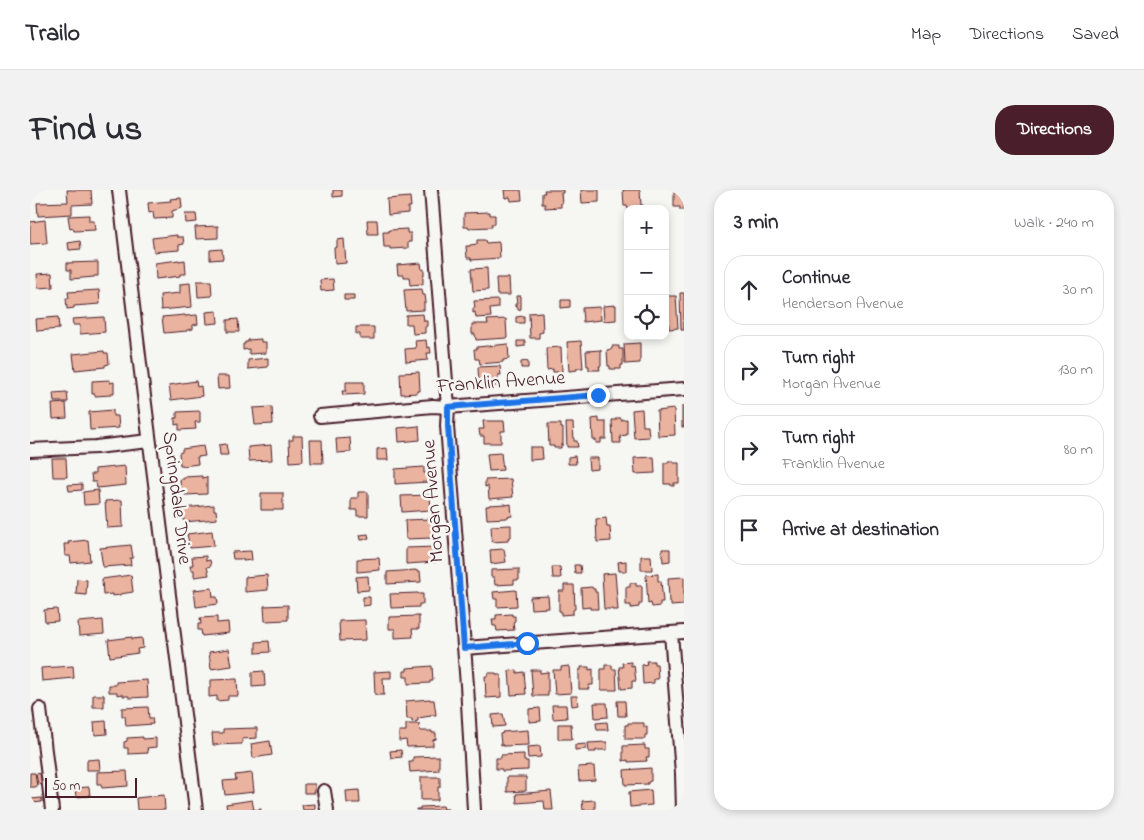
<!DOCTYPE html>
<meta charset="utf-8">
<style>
body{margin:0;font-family:"Indie Flower",sans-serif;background:#f2f2f3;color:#2b2b33}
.controls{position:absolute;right:15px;top:15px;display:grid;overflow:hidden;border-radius:10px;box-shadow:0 2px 8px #0003}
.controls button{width:45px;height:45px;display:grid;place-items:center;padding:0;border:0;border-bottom:1px solid #e1e1e2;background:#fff;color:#2b2b33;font:25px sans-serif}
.scale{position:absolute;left:15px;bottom:12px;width:92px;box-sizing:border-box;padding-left:5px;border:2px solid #4a1f2b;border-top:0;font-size:14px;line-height:18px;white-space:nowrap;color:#4a1f2b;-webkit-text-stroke:4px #f6f6f2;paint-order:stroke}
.stop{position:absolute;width:15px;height:15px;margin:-11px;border:4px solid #1a73e8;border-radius:50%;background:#fff}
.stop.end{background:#1a73e8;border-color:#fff;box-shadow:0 1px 5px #0008}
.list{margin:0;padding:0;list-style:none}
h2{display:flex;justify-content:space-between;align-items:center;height:65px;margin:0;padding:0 20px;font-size:21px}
h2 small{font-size:16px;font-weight:400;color:#7c7c81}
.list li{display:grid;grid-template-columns:32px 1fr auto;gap:15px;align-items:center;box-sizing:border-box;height:70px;margin:0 10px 10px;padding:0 10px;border:1px solid #e1e1e2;border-radius:20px}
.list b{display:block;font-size:19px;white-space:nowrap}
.list p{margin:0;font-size:16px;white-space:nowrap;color:#7c7c81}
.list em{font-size:16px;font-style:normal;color:#7c7c81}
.icon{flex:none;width:28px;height:28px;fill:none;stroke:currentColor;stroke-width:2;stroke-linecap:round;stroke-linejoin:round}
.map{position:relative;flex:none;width:654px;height:620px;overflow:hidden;border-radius:20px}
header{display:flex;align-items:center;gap:30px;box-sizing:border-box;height:70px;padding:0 25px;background:#fff;border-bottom:1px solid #e1e1e2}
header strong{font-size:24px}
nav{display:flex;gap:28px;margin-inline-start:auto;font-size:18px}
.intro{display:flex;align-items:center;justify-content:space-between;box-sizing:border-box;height:120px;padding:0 30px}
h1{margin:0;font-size:35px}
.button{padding:12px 22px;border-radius:20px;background:#4a1f2b;color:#fff;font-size:18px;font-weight:700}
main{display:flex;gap:30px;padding:0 30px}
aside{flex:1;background:#fff;border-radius:20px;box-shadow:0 2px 8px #0003}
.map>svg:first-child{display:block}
.building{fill:#eab39f;stroke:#4a1f2b}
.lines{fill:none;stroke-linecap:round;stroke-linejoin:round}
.minor-casing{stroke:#4a1f2b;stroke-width:16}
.minor{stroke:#f6f6f2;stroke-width:12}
.route{stroke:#1a73e8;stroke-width:6}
.labels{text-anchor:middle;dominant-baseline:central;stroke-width:5;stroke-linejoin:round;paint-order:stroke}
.street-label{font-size:20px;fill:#4a1f2b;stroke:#f6f6f2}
</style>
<header>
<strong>Trailo</strong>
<nav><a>Map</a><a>Directions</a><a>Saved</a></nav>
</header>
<div class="intro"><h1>Find us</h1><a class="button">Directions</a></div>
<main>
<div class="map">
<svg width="654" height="620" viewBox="0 0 654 620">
<rect width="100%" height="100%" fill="#f6f6f2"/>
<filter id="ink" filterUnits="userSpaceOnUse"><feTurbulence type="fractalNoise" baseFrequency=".02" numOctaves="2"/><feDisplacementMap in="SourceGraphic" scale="10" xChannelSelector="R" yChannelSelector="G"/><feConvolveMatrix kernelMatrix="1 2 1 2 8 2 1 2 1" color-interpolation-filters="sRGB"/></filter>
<g filter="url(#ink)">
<!-- building -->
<path class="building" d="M37,0h24l1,14 -20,1v9l-34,2 -1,-13 31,-1z
M303,0h9v6l-9,1z
M474,0h17l1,10 -11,1 -1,-4 -5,1z
M514,0h19v3h-2l1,10h-1v4l-16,1v-4h-3v-11h3z
M551,0h18v12l-17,1z
M593,0h17l1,15h2v3l-15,1 -1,-3h-3z
M644,0h10v20h-4v-3h-6z
M380,7l1,10h-3v6l-20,2 -1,-16z
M151,8l1,10 -10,3v7l-18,1 -1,-7 -4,1 -1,-10 23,-2 -1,-2z
M460,22v3h5v9h-4l1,3 -24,1v-1h-4v-14z
M155,24h11l1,8 -11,1z
M59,25v6h5l1,9 -21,1 -1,-3 -3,1 -2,-13z
M15,30l2,23 -17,1v-22z
M337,30h10l1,14h-10z
M188,36v12l-22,1 -1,-12z
M377,39v4h4v9h-3v6l-18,1v-2h-6l-1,-15h6v-2z
M147,45v2h6l1,7 -5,1v5l-25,2 -2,-14z
M314,49l2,24 -11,1 -1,-16 3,-1v-7z
M447,50h8l1,3 13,-1 1,16 -29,2v-2h-4l-1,-12h4v-1l7,-1z
M50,51l1,8 -12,1 -1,-7z
M192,59l1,10 -13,1v-10z
M149,70v1l6,-1 1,14h-6v2l-24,3 -1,-16z
M68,72v14h-4v1l-23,2v-9h-4v-7z
M391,73l1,7 2,-1v7h-1v8l-13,1 -1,-8h-5v-2h-6l-1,-10z
M457,78l1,22 -15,1 -2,-22z
M22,83l1,14 -15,1 -1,-14z
M466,88h13l1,17h-13z
M303,89l1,11 -13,1 -1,-11z
M167,91h14l1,15 -14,1z
M160,93l2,24 -31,3 -1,-15 20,-2v-9z
M392,99l1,6h2l1,7h-2v8l-18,1 -2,-21z
M69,100l1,14 -26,2v2l-7,1 -1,-11h3l-1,-6z
M650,103h4v37h-3z
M314,105h10v5h-10z
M486,106h5v13l-3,1v-3h-3v-3h2z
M635,106h11l2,32 -9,1 -1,-12h-3z
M468,110v8l-8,1 1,8 -15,1 -1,-6 -2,1v-5h2l-1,-7z
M531,110h9v7l-9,1z
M586,115v15l-12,1 -1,-15z
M570,117l1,13 -18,2 -1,-14z
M187,121l1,12 -11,1 -1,-12z
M512,122l1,20 -4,1v5h-9l-1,-25z
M393,124l1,7h3v5l-2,1v6l-12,1 -1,-10h-6v-9z
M155,125v1l12,-1 1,9 -5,1v4l-6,1v1l-23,2 -2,-16z
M494,126v7h-8v-6z
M28,127l1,12 -22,2 -1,-12z
M74,127l1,15 -25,2v-9h-7l-1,-6z
M208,129l1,13h-12v-12z
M476,129l1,19 -31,2 -1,-6h-3v-10h16l-1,-4z
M326,137h18v12h-14v-5h-4z
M231,149v3h5v11l-17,1v-5l-6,1v-6h2v-2h3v-2z
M396,150l1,8 3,-1 1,6h-4l1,7 -22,2 -1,-13 11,-1 -1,-7z
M487,151h8v5l-8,1z
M551,151l2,27h-6v2l-8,1 -2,-29z
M610,153v20l-15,1 -1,-20z
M478,154l1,15 -6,1v2l-23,2 -1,-5h-4l-1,-10h3v-2z
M582,156h7v3h4v16h-2v4h-11v-3h-2l-1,-16 5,-1z
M531,157l1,25h-9v-3l-6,1 -1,-22z
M571,160v16h-2l1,4h-11v-4h-2l-1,-15z
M74,161v2h4l1,11 -4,1v2l-30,3 -2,-16z
M238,168v9l-20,2v-9z
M498,171v7h-7v-6z
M470,176l1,9h-3v11l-19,1 -1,-20z
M389,182l1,19h-3v2l-16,1 -1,-21z
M187,186h12l1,12 -12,1z
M80,190v3l4,-1v11h-3v2l-16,1v-2h-3v-13z
M166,191l1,6 4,-1 1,10 -31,4 -2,-15z
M316,192h18v12l-21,1 -1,-4h4z
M37,202l1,10h-14l-1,-9z
M36,213l1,15 -14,1 -1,-15z
M652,216h2v21h-2z
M242,217l1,17 -18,1 -2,-17z
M612,219l1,17h5l1,11 -15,1 -2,-28z
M644,219l1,26 -17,1 -1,-25z
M83,220v6h5l1,12 -29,2 -1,-18z
M170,221v11h-5l1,7 -17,1v-6l-4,1v-7h2v-6z
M569,228v4h7v17h-5v4h-5v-3h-3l-1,-21z
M586,228h5v2l6,-1v16l-7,1 1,7h-8l-1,-23h4z
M453,231h21l1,10h-4v12h-17v-7h-4l-1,-7h5z
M536,233h7l1,18h3l1,6h-11z
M518,234h13v4h2v17h-2v3h-7v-2h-5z
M389,236l1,14 -21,2 -1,-14z
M263,246h9l1,25 -13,1 -1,-22h4z
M320,248l1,14 -14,1 -1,-14z
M280,250h12l1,23h-12z
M196,254l2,11h-8l-1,-10z
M241,255l1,15 -23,1 -1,-14z
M173,256l2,10 -8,1 1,7 -15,2v-1h-3l-1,-12 3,-1v-3z
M500,257h12l1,12 -13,1z
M357,258l1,12h-11v-11z
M471,263l2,17 -14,1 -2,-17z
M545,266l1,8h-8v-7z
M624,267l1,16 -20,1 -1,-16z
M22,268h14l1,19h-14z
M558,268h10v11l-9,1z
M638,271h5v2h6v20h-5v3h-3v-2h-7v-21h4z
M95,276l1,19 -29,3 -1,-6h-4l-1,-8h4v-5z
M394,277v6h3l1,9 -33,2v-15z
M172,286v2l5,-1v17l-22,1v-1h-4l-1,-15h4v-2z
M481,289l2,18 -24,2 -1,-13 -3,1v-7z
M52,294v6l-13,1 -1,-6z
M68,300l1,14 -15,1 -1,-13z
M328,302h10v24h-11v-6h-6v-12h7z
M231,303h22v17h-22z
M400,305l1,15 -29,2 -1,-16z
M92,310l1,27 -16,1 -2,-27z
M476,314v1l5,-1 1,12 -5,1v1l-20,1 -1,-13h3v-1z
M184,315v5h2l1,9 -33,3 -1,-14z
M576,328l1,9h3l1,14 -14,1 -1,-23z
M402,329v19l-26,1 -1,-19z
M481,335v12l-3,1v3l-16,1 -1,-16z
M182,341l2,15 -24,2 -3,-14z
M338,344l1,5 -8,1 -1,-5z
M58,350l2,21 -19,2 -1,-7h-5l-1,-12h5l-1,-2z
M101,355l2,13h-3l1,7 -28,2 -3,-19z
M406,357v15l-30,2v-16z
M474,359l2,13 -15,2 -1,-14z
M632,359h8v12l-7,1z
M221,361l1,9 -9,1v-2h-10l-1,-7z
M176,366v5l4,-1 1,6 -4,1 2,8 -15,2v-7h-3l-1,-5h3l-1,-8z
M611,366h10l1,14h-11z
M349,368l1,12 -23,2v-13z
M596,371v10h-7l-1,-9z
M544,375h6l1,8h-6z
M522,377h8l1,11h-8z
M489,379v11h-5v4l-19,1 -1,-8h-3v-7z
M386,380v1h4l1,11 -34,2v-12z
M585,383l3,37h-6v-1h-8l-2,-35z
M628,384v7h3l2,21h-3v4l-8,1 -1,-4 -3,1 -2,-29z
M101,385l2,17 -13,2v1l-8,1v-2l-9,1 -1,-16z
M237,385l1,15 -23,2v-15z
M338,386l1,14 -12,1 -1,-14z
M654,387v28l-13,1v-4h-2l-1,-24z
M47,389l10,1 -1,15 -10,-1z
M600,393h6v3h6v18h-3v3l-8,1v-3h-5v-18h4z
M534,395h10l1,24 -2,1v4l-12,1v-4h-2v-20h5z
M562,397l1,2h2v3h2l1,17h-8v-2l-8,1 -1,-20z
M182,398l1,9h4l1,7 -22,3 -2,-17z
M486,400l1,16 -20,1v-8h-3l-1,-7z
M388,403l1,1h4v10h-4v3l-28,1 -1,-14z
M518,406l1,12 -18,1 -1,-12z
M333,407h7v8l-7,1z
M258,415v15l-23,1 -1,-15z
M27,419l1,12 -13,1 -1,-12z
M482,424v2h3v5l-2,1 1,8 -17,1 -1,-5h-3l-1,-7h4v-4z
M389,426v13h-7l1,8 -18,1v-9h-6v-12z
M187,427v6l11,-1 1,11 -27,3 -1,-6h-3v-6h3l-1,-6z
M73,430l1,14 -25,2 -1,-14z
M335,430l1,20 -26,1 -1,-20z
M102,447v2l10,-1 1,10 -6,1 1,4 -28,4 -2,-17z
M239,451l1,11 -14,1v-11z
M199,459l3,17 -21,3 -2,-17z
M616,471h8v3h3l1,15h-4v4l-11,1 -1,-19 5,-1z
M601,472v4l3,-1 2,16h-4v7l-11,1 -2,-22h4l-1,-4z
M575,475h7v4h4l1,21h-16v-21h4z
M43,476l1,12 -32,3 -1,-13z
M402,476l1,15h-3v2l-22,1v-7h-4v-6h3v-3z
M539,476l2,27 -16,1 -2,-24h8v-3z
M551,477h8v3l4,-1v16h-4v4h-10v-19h2z
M487,480v3l7,-1 2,22 -15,1 -2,-24z
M501,480h9v3l8,-1v24h-15z
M234,481l1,15 -13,1v-15z
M361,481v7h-8l1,17h-9l-1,-23z
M458,483h8l1,2h4v22l-15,1 -1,-22h3z
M207,489l1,17h-10v4l-11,1v-5l-8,1v-10h2v-7z
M117,490l1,17 -19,1v-2h-6v-2l-6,1v-3h-8v-7h7v-3z
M63,505h11v12h-11z
M541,506h6l1,9 -6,1z
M400,509v1h4l2,15h-5v1l-13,2v3l-6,1v-3h-5l-1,-18z
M587,511h8l1,15h-8z
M564,513h13l1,14 -13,1z
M522,515h14l1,13 -14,1z
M118,517l1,11h3l1,6 -27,2 -1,-10h-3v-8z
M510,518l1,13 -12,1v-13z
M473,524l2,12 -12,1 -1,-12z
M76,531l1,13 -12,1 -1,-13z
M577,532l1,8h-11l-1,-7z
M598,533h16v4h3v8h-2v4h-20v-14h3z
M376,534h13l1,7h12v2h4v6l-3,1v6l-26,1 -1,-7 -7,1v-10h7z
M528,534h13l1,15h-14z
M227,538v10l-15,1v5l-29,1 -1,-12h11v-4z
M498,540l1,15 -26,1v-1h-2l-1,-11 3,-1 -1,-1z
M113,547v2l13,-1v9l-9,1 1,5 -20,1v-6h-4v-6l3,-1v-3z
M240,551l2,14 -19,3 -2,-14z
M577,552v8h-11v2h-7l-1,-9z
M556,554v5l-11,1v-5z
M615,555v4h4v8h-3l1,4 -19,1v-2l-5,1v-15z
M510,556l1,11 -13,1 -1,-11z
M371,560l1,7 -11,1 -1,-7z
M494,564v7h4v9l-26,1v-2h-6v-11h5v-3z
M409,566v14l-29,2 -1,-10h4v-5z
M69,569l1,11h-13v-10z
M564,576l1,14 -16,1 -1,-14z
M621,578v13l-3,1v2l-23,1 -1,-15z
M97,581l1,15 -26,2 -1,-4h-4v-12z
M0,583h5l2,14h-7z
M11,583l1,11 -4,1 -2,-11z
M222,583l2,19 -29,3 -2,-14 13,-1 -1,-5z
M391,587h19v10h-2v13h-17z
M477,587h19v14l-19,1z
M274,594h11v9h-11z
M59,597l1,9 -14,1 -1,-9z
M329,600l1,13h-13l-1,-12z
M621,600l1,15 -22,2 -1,-15z
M521,601l2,19h-8l-1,-9 -27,2 -1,-9z
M134,605l1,15h-28l-1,-12z
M12,608v4l-10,1 -1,-4z
M222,610l2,10 7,-1v1h-34l-1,-6z
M565,610v10h-12l-1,-9z
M285,614v6h-12l-1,-5z
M413,616l1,3h4v1h-32v-1h4v-2z"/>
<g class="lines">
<defs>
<path id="minor" d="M89,0l22,182 55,438
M401,0l17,217 -1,19 20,259 7,125
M290,226l113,-10 15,1 236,-18
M0,260l66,-3 53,-6
M641,443l11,140 1,37
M434,458l220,-16
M10,519l12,101
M294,601l3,19"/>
</defs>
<!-- minor casing -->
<use href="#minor" class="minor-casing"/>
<!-- minor -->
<use href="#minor" class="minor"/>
</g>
</g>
<g class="lines" filter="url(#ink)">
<!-- route -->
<path class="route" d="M497,453l-63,5 -16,-222v-19l150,-12"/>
</g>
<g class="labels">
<!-- street labels -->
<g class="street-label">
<text transform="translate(471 193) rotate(-4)">Franklin Avenue</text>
<text transform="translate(146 308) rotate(83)">Springdale Drive</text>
<text transform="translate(404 311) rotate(-94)">Morgan Avenue</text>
</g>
</g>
</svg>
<div class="controls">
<button>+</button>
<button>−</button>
<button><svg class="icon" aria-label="locate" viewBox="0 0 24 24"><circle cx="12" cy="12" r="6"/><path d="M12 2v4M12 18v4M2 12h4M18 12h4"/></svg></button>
</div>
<div class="scale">50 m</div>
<div class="stop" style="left:497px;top:453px"></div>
<div class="stop end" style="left:568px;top:205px"></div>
</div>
<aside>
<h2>3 min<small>Walk · 240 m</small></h2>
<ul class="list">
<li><svg class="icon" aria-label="ahead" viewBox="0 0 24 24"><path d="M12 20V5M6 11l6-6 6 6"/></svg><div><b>Continue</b><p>Henderson Avenue</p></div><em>30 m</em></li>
<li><svg class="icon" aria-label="right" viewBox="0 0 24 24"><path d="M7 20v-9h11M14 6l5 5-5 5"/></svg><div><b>Turn right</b><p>Morgan Avenue</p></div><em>130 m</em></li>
<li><svg class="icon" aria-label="right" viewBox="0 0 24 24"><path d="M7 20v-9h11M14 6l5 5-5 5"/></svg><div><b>Turn right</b><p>Franklin Avenue</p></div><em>80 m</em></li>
<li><svg class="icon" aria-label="arrive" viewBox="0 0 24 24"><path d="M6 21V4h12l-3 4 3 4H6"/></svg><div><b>Arrive at destination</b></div></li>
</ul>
</aside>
</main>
